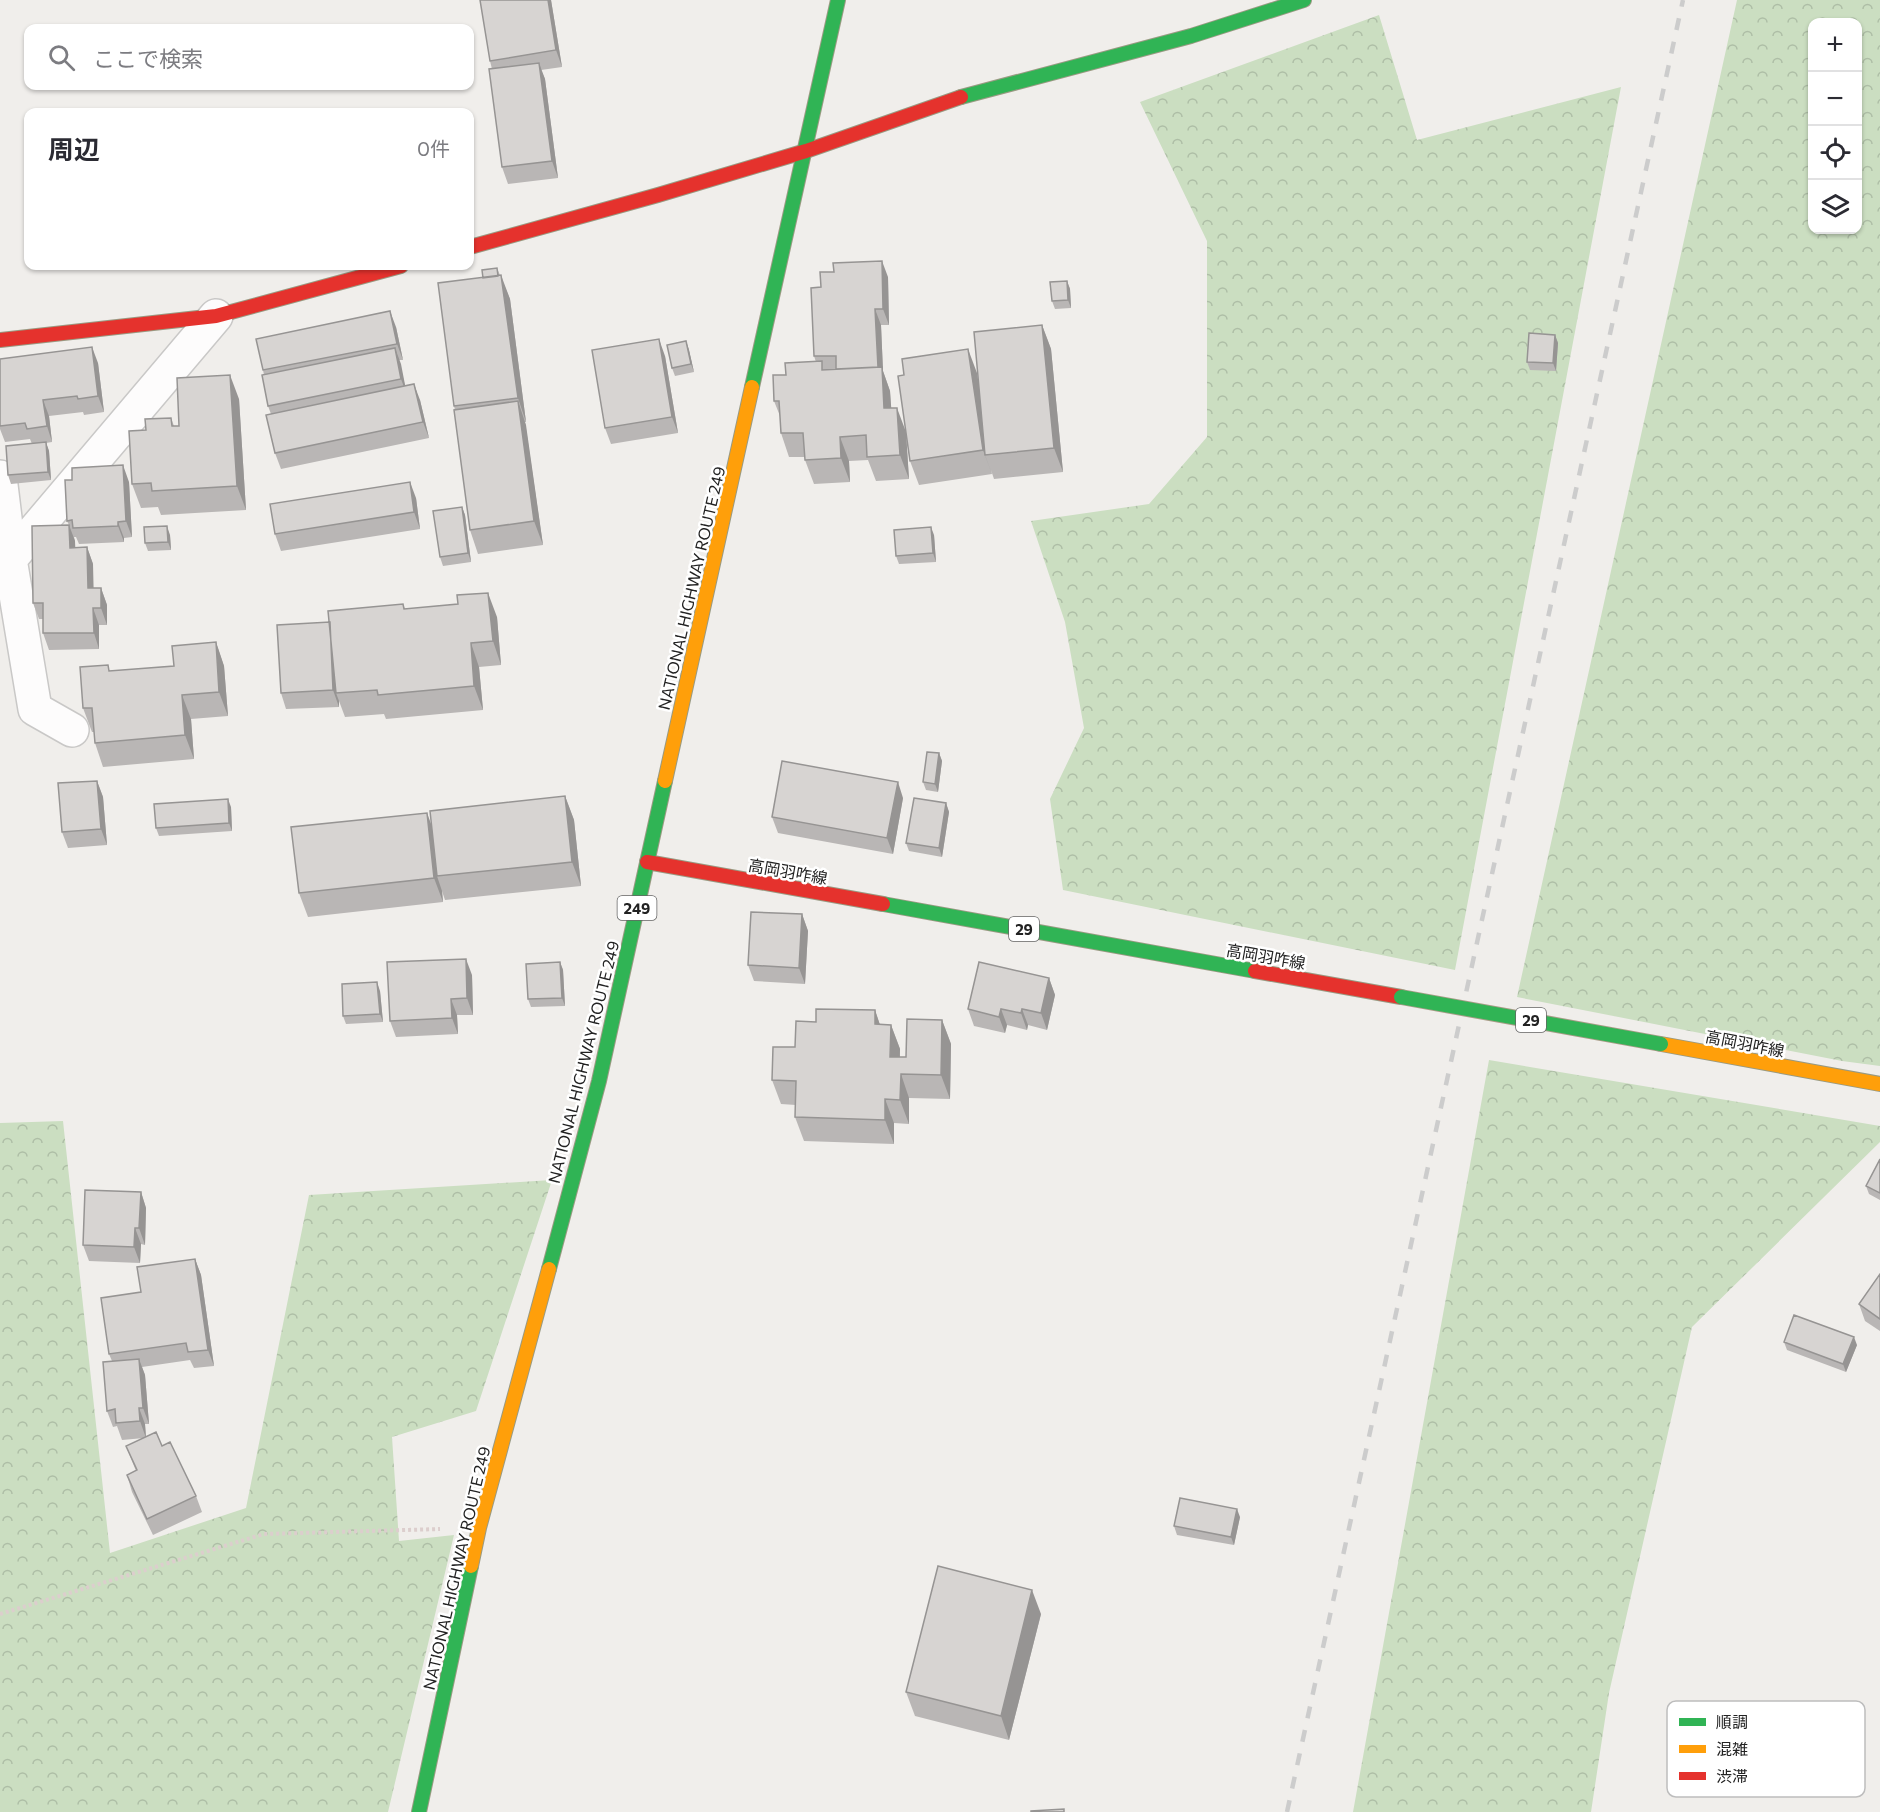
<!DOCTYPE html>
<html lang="ja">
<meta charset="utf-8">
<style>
body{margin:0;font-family:Commissioner,"Noto Sans JP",sans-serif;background:#f7f7f7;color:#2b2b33}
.controls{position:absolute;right:18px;top:18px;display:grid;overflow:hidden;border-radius:12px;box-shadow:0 2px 4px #0004}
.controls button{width:54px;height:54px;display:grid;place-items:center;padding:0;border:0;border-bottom:2px solid #e1e1e2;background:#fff;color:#2b2b33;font:30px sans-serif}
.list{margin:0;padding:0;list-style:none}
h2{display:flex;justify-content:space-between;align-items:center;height:78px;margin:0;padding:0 24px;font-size:26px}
h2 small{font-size:20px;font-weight:400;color:#7c7c81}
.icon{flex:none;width:33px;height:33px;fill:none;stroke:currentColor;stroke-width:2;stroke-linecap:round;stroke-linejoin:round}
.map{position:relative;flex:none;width:1880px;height:1812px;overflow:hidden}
.search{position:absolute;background:#fff;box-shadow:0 2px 4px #0004;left:24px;top:24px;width:450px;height:66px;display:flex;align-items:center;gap:15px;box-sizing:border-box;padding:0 21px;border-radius:12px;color:#7c7c81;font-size:22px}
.panel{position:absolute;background:#fff;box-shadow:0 2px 4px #0004;left:24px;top:108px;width:450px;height:162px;border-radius:12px}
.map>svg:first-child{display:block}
.forest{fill:url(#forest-crowns);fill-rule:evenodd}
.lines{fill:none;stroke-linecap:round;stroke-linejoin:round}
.street-casing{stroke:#c9c8c7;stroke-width:36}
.fast-casing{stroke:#999a82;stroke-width:16}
.slow-casing{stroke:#999a82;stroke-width:16}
.jam-casing{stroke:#999a82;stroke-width:16}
.path{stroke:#dccecd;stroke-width:4;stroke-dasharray:3 3;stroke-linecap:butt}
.street{stroke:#fdfcfc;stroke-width:33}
.fast{stroke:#30b455;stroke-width:14}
.slow{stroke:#ff9f0a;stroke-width:14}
.jam{stroke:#e5322d;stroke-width:14}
.rail{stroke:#ccc;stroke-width:4.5;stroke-dasharray:12 12;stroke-linecap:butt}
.fast-bridge-casing{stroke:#a79c86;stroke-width:16;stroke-linecap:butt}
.fast-bridge{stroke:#30b455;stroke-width:14}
.wall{fill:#b9b6b5}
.shaded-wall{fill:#969493}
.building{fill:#d7d4d2;stroke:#969493;stroke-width:1.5}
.labels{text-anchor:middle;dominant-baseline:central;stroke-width:5;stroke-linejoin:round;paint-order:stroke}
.shield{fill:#fff;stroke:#646464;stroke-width:1.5}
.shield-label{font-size:15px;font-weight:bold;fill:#222}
.street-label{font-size:16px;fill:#222;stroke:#fff}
.key{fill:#fff;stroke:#bdbdbd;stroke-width:1.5}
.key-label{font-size:16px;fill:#222}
</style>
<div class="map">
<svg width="1880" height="1812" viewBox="0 0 1880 1812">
<defs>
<pattern id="forest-crowns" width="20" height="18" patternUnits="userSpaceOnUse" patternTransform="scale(1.5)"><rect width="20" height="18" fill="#cbdec1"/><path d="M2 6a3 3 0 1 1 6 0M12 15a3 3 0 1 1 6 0" fill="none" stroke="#aebea6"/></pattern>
</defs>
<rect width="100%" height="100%" fill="#f0eeeb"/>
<!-- forest -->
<path class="forest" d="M1737,0h143v1066l-38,-5 -325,-64zM1812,22h46v208h-46z
M1379,15l38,125 204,-53 -166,883 -392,-80 -13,-91 34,-71 -19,-106 -34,-101 118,-17 58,-67v-196l-67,-139z
M1489,1060l391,66v16l-188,185 -83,366 -18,119h-238z
M63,1121l47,432 136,-45 63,-313 243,-15 -76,231 -84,26 7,104 55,-6 -66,277h-388v-689z"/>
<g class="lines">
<defs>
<path id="street" d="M0,477l10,82 25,150 37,21
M0,571l216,-255"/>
<path id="fast" d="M961,97l230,-61 113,-36
M752,387l86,-387
M883,904l372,67
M549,1269l50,-188 66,-300
M419,1812l52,-246"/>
<path id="slow" d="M665,781l87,-394
M1661,1044l219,40
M471,1566l8,-38 70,-259"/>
<path id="jam" d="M470,247l188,-52 148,-44 155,-54
M0,340l216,-24 185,-50
M647,862l236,42
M1255,971l146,26"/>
</defs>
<!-- street casing -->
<use href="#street" class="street-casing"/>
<!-- fast casing -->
<use href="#fast" class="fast-casing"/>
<!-- slow casing -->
<use href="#slow" class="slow-casing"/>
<!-- jam casing -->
<use href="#jam" class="jam-casing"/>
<!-- path -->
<path class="path" d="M0,1614l264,-80 176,-5"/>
<!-- street -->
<use href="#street" class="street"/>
<!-- fast -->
<use href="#fast" class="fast"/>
<!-- slow -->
<use href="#slow" class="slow"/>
<!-- jam -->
<use href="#jam" class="jam"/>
<!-- rail -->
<path class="rail" d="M1287,1812l396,-1812"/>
<defs>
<path id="fast-bridge" d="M1401,997l260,47"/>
</defs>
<!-- fast-bridge casing -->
<use href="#fast-bridge" class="fast-bridge-casing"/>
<!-- fast-bridge -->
<use href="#fast-bridge" class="fast-bridge"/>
</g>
<!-- wall -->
<path class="wall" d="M480,0h71l11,67 -21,3 4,9 13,99 -50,6 -6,-17 -10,-98 -2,-8z
M497,268l13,31 16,123h-1l18,123 -65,9 -8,-24 -15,-120 -1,-4 25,-128h4z
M888,277l1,48h-8l2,46 7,20 1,17 14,22 72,-57 2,14 63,-62 9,24 12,123 -69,7 -3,-9 1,4 -73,11 -9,-24 -4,-25 3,43 -33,2 -8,-21 -19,1 1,21 -36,2 -9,-24v-3h-16l-8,-24 -1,-17 -6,-15 12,-26 30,-13 -2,-6z
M1067,281l3,8 1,19 -16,1 -3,-8z
M396,327l7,33h-4l6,26 15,14 9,38 -148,31 -6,-16 -4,-39 -3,-8 -4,-31 -1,-5z
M1555,335l3,8 -2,28 -26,-1 -3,-8z
M686,341l3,9 5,22 -19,4 -3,-8z
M665,356l13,77 -67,11 -6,-16z
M0,359l98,4 6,49 -20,3 -1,-3 -34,4 3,26 -6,1 3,8 2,29 -40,4 -3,-9 24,-31 -2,-5 -25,3 -5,-13z
M239,399l7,111 -85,5 -3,-8 -17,1 -9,-24 14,-54 25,-12 3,8h5z
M129,482l3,55 -8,1v4l-45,2 -3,-7h-2l1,4v7l12,-1 6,17v24h8l6,17v20h-8v24l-50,1 -6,-17v-14h-4l-6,-16 36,-78 -2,-4z
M416,498l4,31 -139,22 -6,-17z
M462,507l3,8 6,47 -28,4 -3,-9z
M170,535l1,15 -23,1 -3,-8z
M934,535l2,27 -37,2 -3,-8z
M403,604l2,5 92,8 4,48 -22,2 4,43 -97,9 -2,-5 -39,3 -6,-16v6l-53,2 -5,-16 49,-71z
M216,642l8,24 4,50 -37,3 3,40 -91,8 -8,-24 -1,-11h-2l-9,-24 27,-37 64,-5z
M939,753l3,8 -4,31 -12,-2 -3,-8z
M97,781l6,16 4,48 -39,3 -6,-16z
M565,796l9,24 7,66 -136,14 -3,-9 1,11 -135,15 -9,-24 132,-69z
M903,798l-10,56 -115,-21 -6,-16z
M946,803l3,9 -7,45 -33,-6 -3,-8z
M231,807l1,24 -73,5 -3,-8z
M802,914l6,17 -3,53 -51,-3 -6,-16z
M560,962l3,8 2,36 -34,1 -3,-8z
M472,975l1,40h-16l1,19 -62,3 -6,-16z
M1049,978l6,17 -8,35 -19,-5 -1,5 -20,-5 -2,8 -31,-7 -6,-17z
M380,991l3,31 -37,2 -3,-8z
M875,1010l5,15h11l9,24v8h6l36,-37 9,24 -1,55 -41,-1v26l-15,-1v21l-90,-3 -9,-24 1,-12 -15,-1 -9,-24 23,-33 21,-25z
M1880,1159v41l-11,-6 -3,-8z
M141,1192l5,16 -1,37 -4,-1 -1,19 -51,-2 -6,-16z
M195,1259l6,16 13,91 -20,2 -4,-8 -48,7 3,8 4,49h-4l1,13 16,9 34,50 6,16 -49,23 -21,-43 -5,-17 9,-4 -10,-25 18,-8 -22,2 -5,-14 -4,1 -6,-16 5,-50 -3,-7 32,-62z
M1880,1274v57l-15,-10 -6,-17z
M1784,1342l73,3 -11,27 -59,-22z
M1240,1517l-6,28 -57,-10 -3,-9z
M1041,1614l-32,126 -94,-24 -9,-24z"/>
<!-- shaded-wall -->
<path class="shaded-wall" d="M548,0h3l11,67 -6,-17z
M539,63l6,16 13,99 -6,-17z
M882,261l6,16 1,48 -6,-16z
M501,275l9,24 16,123 -8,-24z
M1067,281l3,8 1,19 -3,-8z
M875,309l6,16 2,46 7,20 3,41 -9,-24 -6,-35z
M390,311l6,16 7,33 -6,-16z
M1042,325l9,24 12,123 -9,-24z
M1555,335l3,8 -2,28 -3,-8z
M659,339l6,17 13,77 -6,-16z
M686,341l3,9 5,22 -3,-8z
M92,347l6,16 6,49 -6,-16z
M395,348l6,16 6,31 -6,-16z
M968,349l9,24 12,82h-4l7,19 -9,-24z
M230,375l9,24 7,111 -9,-24z
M414,384l6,16 9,38 -6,-16z
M43,400l6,16 3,26 -5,-16z
M518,401l8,24 17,120 -9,-24z
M897,408l9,24 3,47 -9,-24z
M840,437l9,24 1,21 -9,-24z
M46,442l3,9 2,29 -3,-8z
M123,465l6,17 3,55 -6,-16z
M410,482l6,16 4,31 -6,-17z
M462,507l3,8 6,47 -3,-9z
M118,522l6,16v4l-6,-16z
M69,525l6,16 1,23 -6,-16z
M167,526l3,9 1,15 -3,-8z
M931,527l3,8 2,27 -3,-9z
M87,547l6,17 1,41 -6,-17z
M101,588l6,17v20l-6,-17z
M488,593l9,24 4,48 -8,-24z
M93,608l6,17v24l-5,-16z
M330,622l6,71 3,8v6l-6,-17z
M216,642l8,24 4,50 -9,-24z
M471,643l8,24 4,43 -9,-24z
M182,695l9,24 3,40 -9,-24z
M939,753l3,8 -4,31 -3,-8z
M97,781l6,16 4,48 -6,-16z
M898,782l5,16 -10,56 -6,-16z
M565,796l9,24 7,66 -9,-24z
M228,799l3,8 1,24 -3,-8z
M946,803l3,9 -7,45 -3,-9z
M427,813l9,24 1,39 5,15 1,11 -9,-24z
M802,914l6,17 -3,53 -6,-16z
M466,959l6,16 1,40 -6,-17z
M560,962l3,8 2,36 -3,-8z
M1049,978l6,17 -8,35 -6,-17z
M377,982l3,9 3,31 -3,-8z
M451,999l6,16 1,19 -6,-16z
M1001,1009l6,16 -2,8 -6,-16z
M1022,1009l6,16 -1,5 -6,-17z
M875,1010l8,24 -8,-10z
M942,1020l9,24 -1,55 -9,-24z
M891,1025l9,24 -1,32 -9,-24z
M901,1074l8,24v26l-9,-24z
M885,1099l9,24v21l-9,-24z
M141,1192l5,16 -1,37 -6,-17z
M135,1228l6,16 -1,19 -6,-16z
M195,1259l6,16 13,91 -6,-16z
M1854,1337l3,8 -11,27 -3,-8z
M139,1359l6,16 4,49 -6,-16z
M139,1408l6,16 1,14 -6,-17z
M1237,1509l3,8 -6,28 -3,-8z
M1032,1590l9,24 -32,126 -8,-24z"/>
<!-- building -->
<path class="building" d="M480,0h68l8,50 -66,11z
M539,63l13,98 -50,6 -13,-98z
M882,261l1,48h-8l3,58 -42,2v-13h-22l-3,-68 10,-1 -1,-15h14l-1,-9z
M497,268l1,8 -15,2 -1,-8z
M501,275l17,123 -64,8 -16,-123z
M1067,281l1,19 -16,1 -2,-19z
M390,311l7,33 -134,26 -7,-31z
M1042,325l12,123 -69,7 -11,-123z
M1529,333l26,2 -2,28 -26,-1z
M659,339l13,78 -67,11 -13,-78z
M686,341l5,23 -19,4 -5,-23z
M92,347l6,49 -20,3 -1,-3 -34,4 4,26 -20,3 -2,-6 -25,3v-67z
M395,348l6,31 -133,27 -6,-31z
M968,349l15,101 -73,11 -12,-85 6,-1 -2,-16z
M822,361v9l60,-3 2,41h13l3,47 -33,2 -1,-22 -26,2 1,21 -36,2 -2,-27h-22l-2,-32h-5l-1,-26h13l-1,-12z
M230,375l7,111 -85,5 -1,-8 -19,1 -3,-53 17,-1 -1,-11 26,-1 1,8h7l-2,-48z
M414,384l9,38 -148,31 -9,-38z
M518,401l16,120 -64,9 -16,-120z
M46,442l2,30 -40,3 -2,-29z
M123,465l3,56 -8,1v4l-45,2 -1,-8 -5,1 -2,-41h7v-12z
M410,482l4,30 -139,22 -5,-30z
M462,507l6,46 -28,4 -7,-46z
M69,525l1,23 17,-1 1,41h13v20h-8l1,25h-51v-30h-10l-1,-77z
M167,526l1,16 -23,1 -1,-16z
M931,527l2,26 -37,3 -2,-26z
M488,593l5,48 -22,2 3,43 -96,9 -1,-5 -41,3 -8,-82 75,-7 1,5 54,-5 -1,-9z
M330,622l3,68 -52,3 -4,-68z
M216,642l3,50 -37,3 3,40 -90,8 -3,-35h-9l-3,-41 28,-2 1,6 65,-5 -2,-20z
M927,752l12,1 -4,31 -12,-2z
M782,761l116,21 -11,56 -115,-21z
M97,781l4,48 -39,3 -4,-49z
M565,796l7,66 -135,14 -7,-65z
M914,798l32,5 -7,45 -33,-5z
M228,799l1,24 -73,5 -2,-24z
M427,813l7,65 -135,15 -8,-66z
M751,912l51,2 -3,54 -51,-3z
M466,959l1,39 -16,1 1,19 -62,3 -3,-59z
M560,962l2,36 -34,1 -2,-35z
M979,962l70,16 -8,35 -19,-4 -1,4 -20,-4 -2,8 -31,-8z
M377,982l3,32 -37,2 -1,-32z
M816,1009l59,1v14l16,1 -1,32h16l1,-38 35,1 -1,55 -40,-1 -1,26 -15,-1v21l-90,-3 1,-36 -24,-1 1,-33h22l1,-26 20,1z
M1880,1159v34l-14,-7z
M85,1190l56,2 -2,36h-4l-1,19 -51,-2z
M195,1259l13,91 -20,2 -2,-9 -77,11 -8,-56 40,-6 -4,-25z
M1880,1274v45l-21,-15z
M1794,1315l60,22 -11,27 -59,-22z
M139,1359l4,49h-4l1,13 -24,2 -1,-14 -8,2 -4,-49z
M156,1432l6,14 8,-4 26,54 -49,23 -20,-44 10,-5 -11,-24z
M1180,1498l57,11 -6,28 -57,-11z
M938,1566l94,24 -31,126 -95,-24z
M1064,1809v3h-33v-1z"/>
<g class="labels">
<!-- shield labels -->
<g class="shield">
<rect x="617.5" y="896" width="39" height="24" rx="4.5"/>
<rect x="1009" y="917" width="30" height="24" rx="4.5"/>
<rect x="1516" y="1008" width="30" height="24" rx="4.5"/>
</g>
<g class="shield-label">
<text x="637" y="908">249</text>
<text x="1024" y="929">29</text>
<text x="1531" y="1020">29</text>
</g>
<!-- street labels -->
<g class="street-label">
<text transform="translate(691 588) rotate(-77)">NATIONAL HIGHWAY ROUTE 249</text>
<text transform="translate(788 871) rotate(10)">高岡羽咋線</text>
<text transform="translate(1266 956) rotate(10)">高岡羽咋線</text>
<text transform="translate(1745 1043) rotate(11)">高岡羽咋線</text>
<text transform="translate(583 1062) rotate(-76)">NATIONAL HIGHWAY ROUTE 249</text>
<text transform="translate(456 1568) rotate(-77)">NATIONAL HIGHWAY ROUTE 249</text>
</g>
</g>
<!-- legend -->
<rect x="1667" y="1701" width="198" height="96" rx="9" class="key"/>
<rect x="1679" y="1718" width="27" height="8" fill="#30b455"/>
<rect x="1679" y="1745" width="27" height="8" fill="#ff9f0a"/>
<rect x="1679" y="1772" width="27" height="8" fill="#e5322d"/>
<g class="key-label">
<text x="1716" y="1728">順調</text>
<text x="1716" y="1755">混雑</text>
<text x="1716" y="1782">渋滞</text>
</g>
</svg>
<div class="controls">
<button>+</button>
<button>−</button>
<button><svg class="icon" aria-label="locate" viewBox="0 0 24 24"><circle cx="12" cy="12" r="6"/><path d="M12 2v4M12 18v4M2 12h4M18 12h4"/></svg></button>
<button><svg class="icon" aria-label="layers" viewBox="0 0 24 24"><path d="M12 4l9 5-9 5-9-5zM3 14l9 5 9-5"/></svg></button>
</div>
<div class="search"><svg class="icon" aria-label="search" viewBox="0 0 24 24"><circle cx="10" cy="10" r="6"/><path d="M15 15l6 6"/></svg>ここで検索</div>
<section class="panel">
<h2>周辺<small>0件</small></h2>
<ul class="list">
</ul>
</section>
</div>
